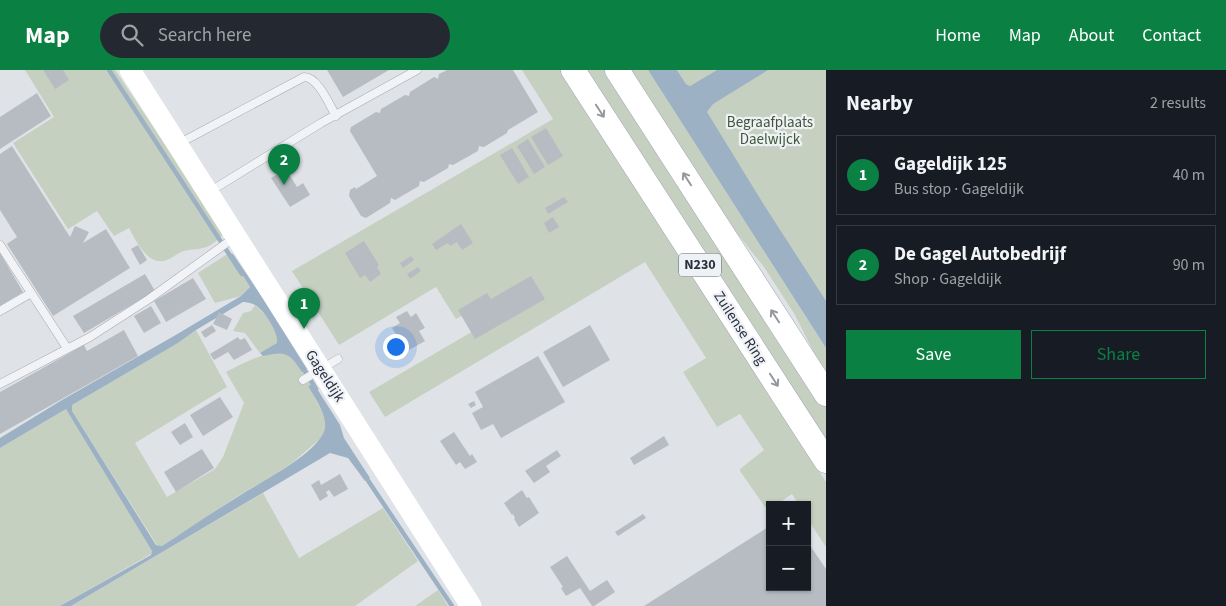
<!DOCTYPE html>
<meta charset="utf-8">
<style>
body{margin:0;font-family:"Source Sans 3",sans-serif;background:#242831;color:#f1f3f6}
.controls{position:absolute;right:15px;bottom:15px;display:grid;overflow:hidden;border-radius:0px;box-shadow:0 1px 4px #0004}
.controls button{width:45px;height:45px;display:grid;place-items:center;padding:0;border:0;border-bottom:1px solid #363941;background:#171b24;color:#f1f3f6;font:25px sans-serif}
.you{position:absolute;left:395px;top:276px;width:18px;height:18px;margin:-12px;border:4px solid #fff;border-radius:50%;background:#1a73e8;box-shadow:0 0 0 8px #1a73e833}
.badge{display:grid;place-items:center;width:32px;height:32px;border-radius:50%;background:#0b8043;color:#fff;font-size:16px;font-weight:700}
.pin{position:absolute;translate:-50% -41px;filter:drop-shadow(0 1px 2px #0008)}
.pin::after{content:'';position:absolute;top:26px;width:18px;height:15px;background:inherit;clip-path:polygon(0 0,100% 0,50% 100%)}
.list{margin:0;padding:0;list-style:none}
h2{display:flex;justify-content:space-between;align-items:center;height:65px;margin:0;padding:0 20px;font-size:21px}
h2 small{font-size:16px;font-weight:400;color:#9ea1a6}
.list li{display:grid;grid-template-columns:32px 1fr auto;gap:15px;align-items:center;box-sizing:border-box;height:80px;margin:0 10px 10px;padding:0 10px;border:1px solid #363941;border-radius:0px}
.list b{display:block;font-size:19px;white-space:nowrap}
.list p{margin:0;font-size:16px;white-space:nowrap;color:#9ea1a6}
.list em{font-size:16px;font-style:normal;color:#9ea1a6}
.actions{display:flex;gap:10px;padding:15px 20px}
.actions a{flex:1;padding:11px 0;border:1px solid #0b8043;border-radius:0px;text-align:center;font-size:18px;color:#0b8043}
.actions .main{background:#0b8043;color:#fff}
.icon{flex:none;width:28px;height:28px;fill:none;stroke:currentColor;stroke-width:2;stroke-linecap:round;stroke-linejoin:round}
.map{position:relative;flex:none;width:826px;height:536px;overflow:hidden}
header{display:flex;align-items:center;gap:30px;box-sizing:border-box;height:70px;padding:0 25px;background:#0b8043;color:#fff}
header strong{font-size:24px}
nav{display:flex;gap:28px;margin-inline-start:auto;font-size:18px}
.search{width:350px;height:45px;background:#242831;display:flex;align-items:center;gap:12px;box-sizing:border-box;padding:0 18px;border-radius:28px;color:#9ea1a6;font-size:19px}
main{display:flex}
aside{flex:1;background:#171b24}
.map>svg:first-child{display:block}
.green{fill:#c5d0c1}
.water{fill:#9db1c4}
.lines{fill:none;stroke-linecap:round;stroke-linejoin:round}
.stream{stroke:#9db1c4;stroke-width:4.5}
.building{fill:#b7bcc3}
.lane-casing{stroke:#a5aab1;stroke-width:9}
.primary-casing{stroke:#a0a7b2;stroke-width:25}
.lane{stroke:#f1f3f6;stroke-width:8}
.secondary{stroke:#fff;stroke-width:21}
.primary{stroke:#fff;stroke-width:24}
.oneway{stroke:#94989e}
.labels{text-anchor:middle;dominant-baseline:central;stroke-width:4.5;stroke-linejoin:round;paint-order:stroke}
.shield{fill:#eef1f5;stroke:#656b74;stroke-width:1}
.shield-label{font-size:14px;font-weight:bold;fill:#2a313d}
.park-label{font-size:15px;fill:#3f5738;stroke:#eef1f5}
.street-label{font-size:15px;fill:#2a313d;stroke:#eef1f5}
</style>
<header>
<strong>Map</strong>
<div class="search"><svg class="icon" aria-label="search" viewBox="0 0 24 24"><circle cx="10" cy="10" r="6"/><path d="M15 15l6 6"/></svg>Search here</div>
<nav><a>Home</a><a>Map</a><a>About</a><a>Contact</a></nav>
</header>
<main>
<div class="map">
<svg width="826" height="536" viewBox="0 0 826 536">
<rect width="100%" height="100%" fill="#dfe3e7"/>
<!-- green -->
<path class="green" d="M25,0h90l110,163c-7,6 -13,13 -22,15 -6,2 -13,1 -19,3 -7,2 -11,7 -17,9 -19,7 -31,-19 -38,-32l-15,8 -17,-25 -29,18 -55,-86 41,-26z
M522,0h39l265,412v65l-19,-29v-13h-8l-7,-11 -16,11h-6v3l-5,-1 -25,-36v-2l24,-19 -24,-36 -23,13 -34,-55 23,-14 -61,-96 -260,155 -16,-25 157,-92 -9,-15 -61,34 -20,-32 -97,58 -47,-74 261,-152z
M587,0h20l132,201 87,135v38z
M629,0h19l178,278v29l-31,-62 -31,-48 -44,-55z
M677,0h40l-27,16 -4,-2z
M768,0h58v254l-136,-216z
M229,183l21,34 -9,9 -26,7 -17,-30z
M255,235c10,9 24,24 23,38l-18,10 -15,-20 -12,-2 10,-18 8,-2z
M196,260l31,57 -92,56 32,54 48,-28 8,-12 21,-54 -18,-31c14,-7 47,-26 62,-17 8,5 18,21 26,29l-6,2 16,29 2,11 -4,11 -30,26 -19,13 -32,18 -79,52 -5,-1 -85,-134v-6l106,-62z
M66,339l3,3 83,139 -1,3 -91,52h-60v-158z
M263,423l36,65 84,-50 35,53 -63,45h-284z
M438,520l10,16h-33z"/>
<!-- water -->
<path class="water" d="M648,0h29l9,14 4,2 27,-16h51l-55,34 -6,8 57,93 62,96v47z
M229,183l4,1 27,40 47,75 -5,3c-13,-20 -17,-21 -39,-16l-3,-3 17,-10c2,-10 -13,-33 -22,-38 -3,-2 -9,-3 -12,-3l-47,28 -18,13 -106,62v6l84,134 6,1c26,-17 51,-34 77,-50 20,-13 82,-44 86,-68 2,-14 -11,-31 -17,-42l6,-2 26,41 4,13 26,40 -5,3 -17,-23 -18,-5 -259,153h-11l91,-51 1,-4 -86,-142 -66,39v-10l62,-38 112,-64 67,-40 9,-9z"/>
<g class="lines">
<!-- stream -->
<path class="stream" d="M109,0l133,204
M302,296l14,23
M365,406l87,130"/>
</g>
<!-- building -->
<path class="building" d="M43,0h20l6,10 -14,9z
M327,0h62l-46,27z
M447,0h66l25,42 -30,18 -1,3 -23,14 -5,-1 -1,5 -25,14 -4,-1 -1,4 -24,14 -4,-1 -1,5 -24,14 -4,-2 -1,5 -24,15 -5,-2 -12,-20 1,-6 5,-3 1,2 21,-13 -27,-45 1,-4 25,-15 4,1 1,-4 24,-14 4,1 1,-4 24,-15 4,2 1,-5z
M37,23l14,23 -51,33v-32z
M546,58l17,28 -15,9 -17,-28z
M528,69l17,28 -11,7 -17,-28z
M12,76l58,91 5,-11 14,6 -6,11 23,-14 24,39 -77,48 -46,-72 10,-7 -17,-27v-56z
M512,78l17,29 -11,7 -18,-29z
M286,99l11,18 6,-4 7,12 -20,12 -19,-29z
M564,127l4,5 -20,12 -3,-6z
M553,147l6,10 -10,6 -5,-10z
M461,154l12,19 -11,7 -5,-8 -7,4 -2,-3 -12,7 -4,-6z
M364,171l15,24 -2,2 4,7 -11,8 -5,-7 -5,3 -15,-25z
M138,175l9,15 -7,5 -9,-16z
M0,183l23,39 -23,14z
M411,186l3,4 -11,8 -3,-5z
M418,197l3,4 -11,8 -3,-5z
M145,204l10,17 -71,42 -11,-17z
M531,206l14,23 -70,40 -17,-29 29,-17 4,6z
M193,208l13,21 -40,23 -12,-21z
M151,236l10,17 -17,10 -10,-17z
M407,241l4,6 5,-4 9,15 -6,3 6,10 -16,9 -9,-15 -3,1 -5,-8 8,-5 -4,-6z
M219,242l13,7 -5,11 -14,-6z
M212,255l4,6 -11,7 -4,-6z
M590,255l20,35 -47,27 -20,-35z
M124,260l14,26 -138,78v-42l84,-47 3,6z
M238,267l2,3 5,-2 7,12 -18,10 -6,-8 -14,8 -4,-6z
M538,286l27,46 -64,36 -8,-14 -12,6 -9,-17 11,-6 -8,-15z
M220,327l13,20 -30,19 -13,-21z
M474,331l2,4 -5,3 -3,-4z
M185,353l8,14 -13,8 -9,-13z
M454,362l16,24 2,-2 5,8 -12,7 -5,-7 -4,3 -16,-24z
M664,366l5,9 -35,20 -4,-7z
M202,379l12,19 -38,24 -12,-20z
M557,380l4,6 -15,10 4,6 -16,11 -9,-12z
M340,404l8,15 -14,8 -5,-7 -3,2 2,4 -8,5 -9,-16 8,-5 2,5z
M522,420l5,8 2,-1 10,16 -20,14 -5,-8 1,-1 -2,-4 -1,1 -8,-12z
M643,444l3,4 -28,18 -3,-4z
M770,456v61h37v-46l19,28v37h-182z
M567,486l23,35 17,-11 8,12 -21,14h-2l-12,-18 -14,8 -5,-8 2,-1 -13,-20z"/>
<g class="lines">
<defs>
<path id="lane" d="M178,74l126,-67c14,0 25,27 32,39
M209,122l112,-69 96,-53
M0,175l67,103
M0,241l31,-18
M303,310l35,-21
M0,314l90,-47 59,-38 86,-62"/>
<path id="primary" d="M573,0l253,391
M617,0l209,324"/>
</defs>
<!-- lane casing -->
<use href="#lane" class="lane-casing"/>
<!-- primary casing -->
<use href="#primary" class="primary-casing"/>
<!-- lane -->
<use href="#lane" class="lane"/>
<!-- secondary -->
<path class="secondary" d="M130,0l341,536"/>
<!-- primary -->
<use href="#primary" class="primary"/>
</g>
<!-- one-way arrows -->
<defs><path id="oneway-shaft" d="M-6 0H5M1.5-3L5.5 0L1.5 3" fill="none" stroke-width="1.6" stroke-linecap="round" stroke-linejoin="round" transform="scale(1.25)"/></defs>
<g class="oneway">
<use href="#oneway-shaft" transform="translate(600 41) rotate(57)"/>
<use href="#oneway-shaft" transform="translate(687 109) rotate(-123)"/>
<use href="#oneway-shaft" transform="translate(775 246) rotate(-123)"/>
<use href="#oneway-shaft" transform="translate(774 310) rotate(57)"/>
</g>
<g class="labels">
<!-- shield labels -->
<rect class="shield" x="679" y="183.5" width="42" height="23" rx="4"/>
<g class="shield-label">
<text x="700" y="195">N230</text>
</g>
<!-- park labels -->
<g class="park-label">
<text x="770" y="52">Begraafplaats<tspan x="770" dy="17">Daelwijck</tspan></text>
</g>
<!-- street labels -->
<g class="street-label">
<text transform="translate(740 258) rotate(57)">Zuilense Ring</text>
<text transform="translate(325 306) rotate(57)">Gageldijk</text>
</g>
</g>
</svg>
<div class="controls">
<button>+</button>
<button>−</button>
</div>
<div class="you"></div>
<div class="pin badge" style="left:304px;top:259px">1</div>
<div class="pin badge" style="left:284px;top:115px">2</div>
</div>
<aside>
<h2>Nearby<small>2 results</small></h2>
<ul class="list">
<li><span class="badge">1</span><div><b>Gageldijk 125</b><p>Bus stop · Gageldijk</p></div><em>40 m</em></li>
<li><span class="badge">2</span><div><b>De Gagel Autobedrijf</b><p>Shop · Gageldijk</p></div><em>90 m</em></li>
</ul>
<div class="actions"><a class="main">Save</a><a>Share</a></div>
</aside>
</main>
